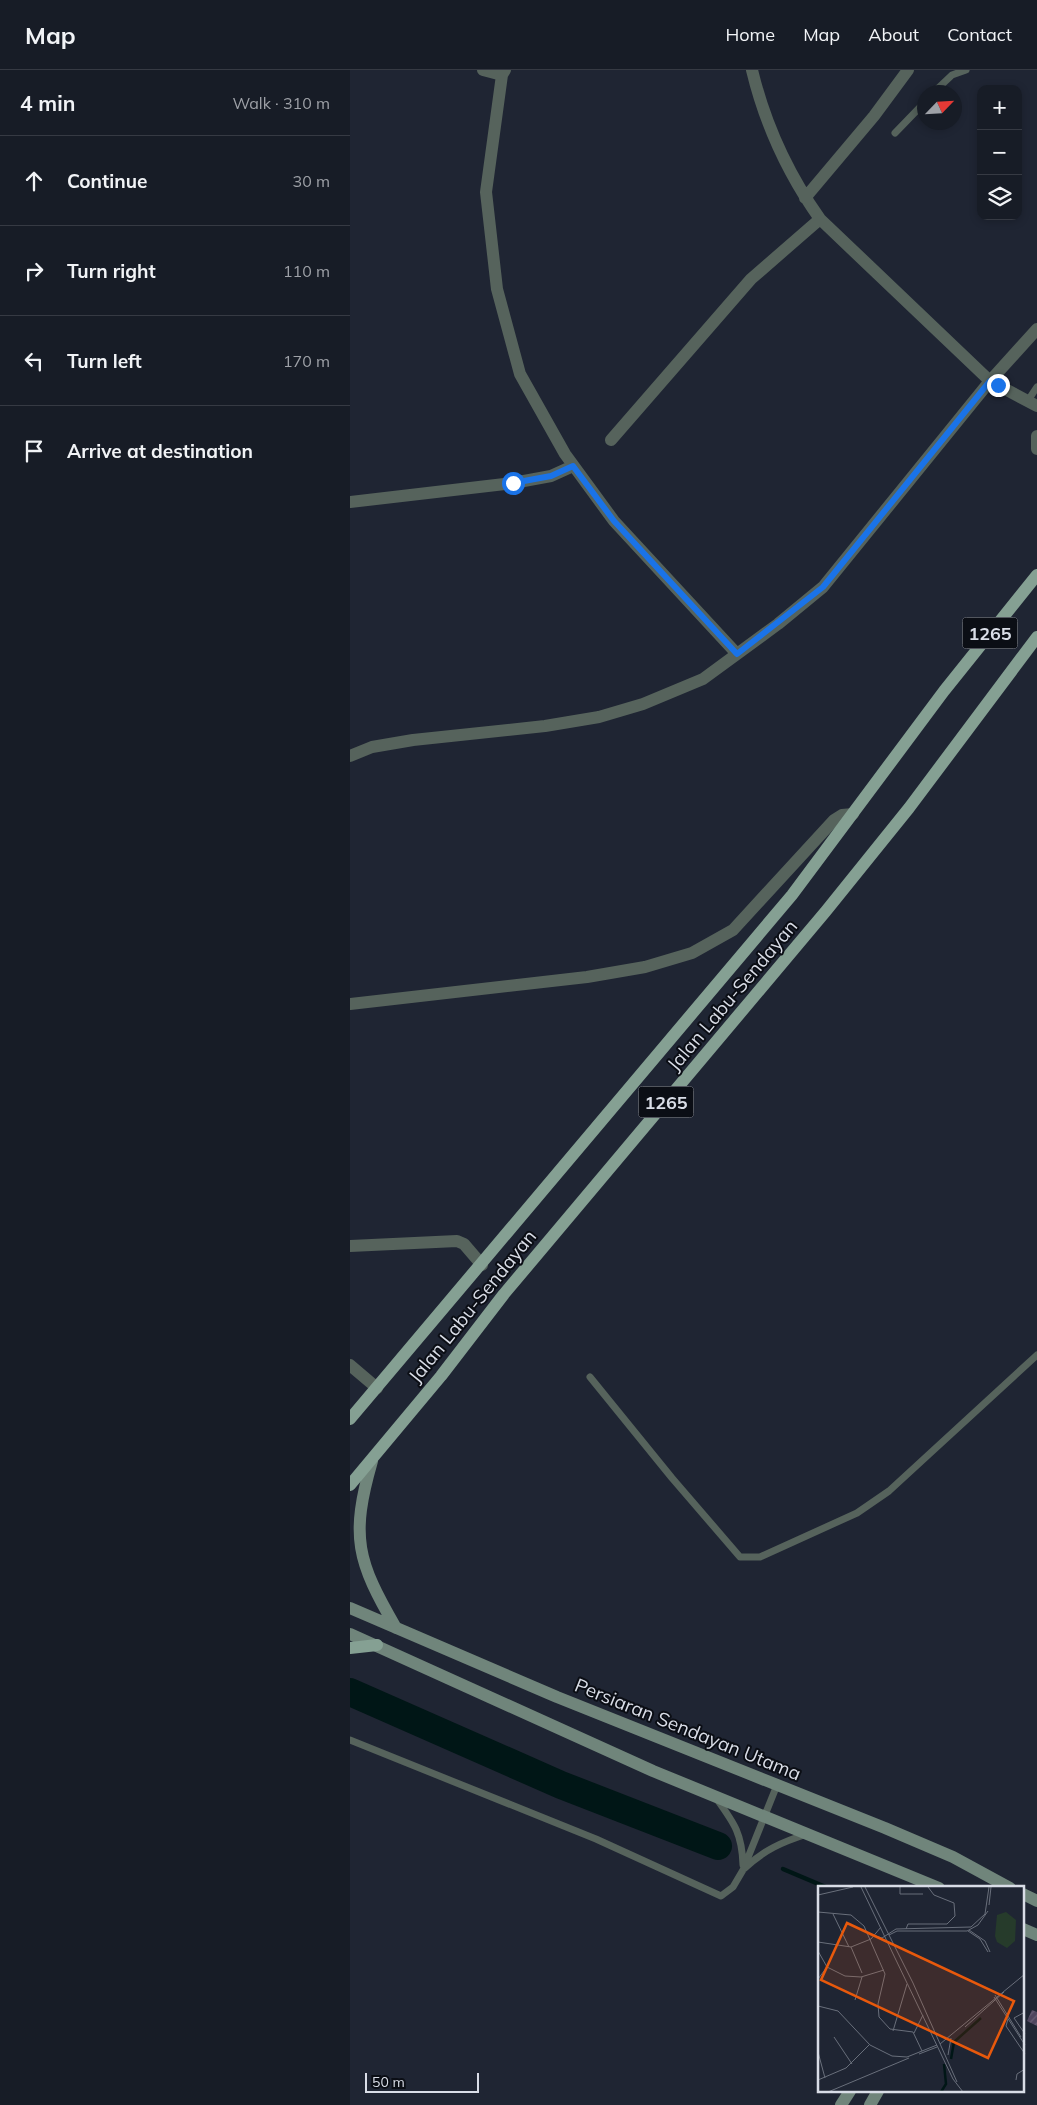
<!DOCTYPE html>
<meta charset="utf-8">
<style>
body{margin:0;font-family:Mulish,sans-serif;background:#20252e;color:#f1f3f6}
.controls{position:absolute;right:15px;top:15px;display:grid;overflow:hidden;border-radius:10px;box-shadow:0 2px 8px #0003}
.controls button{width:45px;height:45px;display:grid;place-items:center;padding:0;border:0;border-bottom:1px solid #363a43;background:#171c26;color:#f1f3f6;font:25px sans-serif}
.compass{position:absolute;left:567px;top:15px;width:45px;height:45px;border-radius:50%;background:#171c26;box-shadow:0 2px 8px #0003;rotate:65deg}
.scale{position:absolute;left:15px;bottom:12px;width:114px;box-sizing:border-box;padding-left:5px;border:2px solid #d9dde7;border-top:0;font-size:14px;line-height:18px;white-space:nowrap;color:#d9dde7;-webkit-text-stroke:4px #0b0e15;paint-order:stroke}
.stop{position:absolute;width:15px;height:15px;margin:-11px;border:4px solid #1a73e8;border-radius:50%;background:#fff}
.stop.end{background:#1a73e8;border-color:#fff;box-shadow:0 1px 5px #0008}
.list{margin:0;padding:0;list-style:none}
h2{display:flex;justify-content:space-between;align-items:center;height:65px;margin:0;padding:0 20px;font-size:21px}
h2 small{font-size:16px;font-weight:400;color:#9ea1a7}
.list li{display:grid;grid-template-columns:32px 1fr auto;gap:15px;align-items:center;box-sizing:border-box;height:90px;padding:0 20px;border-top:1px solid #363a43}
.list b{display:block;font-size:19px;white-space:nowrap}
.list em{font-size:16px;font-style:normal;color:#9ea1a7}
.icon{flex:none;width:28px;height:28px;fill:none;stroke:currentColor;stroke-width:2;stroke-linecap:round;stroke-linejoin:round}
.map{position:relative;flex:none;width:687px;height:2035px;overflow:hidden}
header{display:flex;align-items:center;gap:30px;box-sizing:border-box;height:70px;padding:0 25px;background:#171c26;border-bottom:1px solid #363a43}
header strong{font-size:24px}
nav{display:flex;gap:28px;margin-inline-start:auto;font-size:18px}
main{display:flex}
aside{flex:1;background:#171c26}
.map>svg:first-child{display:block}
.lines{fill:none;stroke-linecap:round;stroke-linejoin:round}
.stream{stroke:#001616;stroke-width:4.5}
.river{stroke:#001616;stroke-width:28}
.building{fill:url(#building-hatch)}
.lane{stroke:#56635c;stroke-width:7}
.street{stroke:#56635c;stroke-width:12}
.secondary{stroke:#70857b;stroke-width:12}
.primary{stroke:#85a093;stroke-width:12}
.route{stroke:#1a73e8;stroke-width:6}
.labels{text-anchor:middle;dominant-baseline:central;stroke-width:4;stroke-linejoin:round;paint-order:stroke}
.shield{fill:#0b0e15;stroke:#9b9fa8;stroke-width:1}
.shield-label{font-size:18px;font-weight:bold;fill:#d9dde7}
.street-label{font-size:19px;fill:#d9dde7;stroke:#0b0e15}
.inset-river{fill:none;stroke:#001616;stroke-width:2.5}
.inset-road{fill:none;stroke:#696f7b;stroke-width:1}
.view{fill:#e8590c;fill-opacity:0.15;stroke:#e8590c;stroke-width:2.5}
.inset-edge{fill:none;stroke:#d9dde7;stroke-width:2.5}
</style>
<header>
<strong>Map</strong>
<nav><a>Home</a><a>Map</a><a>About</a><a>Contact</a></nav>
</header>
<main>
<aside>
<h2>4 min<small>Walk · 310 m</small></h2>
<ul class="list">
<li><svg class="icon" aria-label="ahead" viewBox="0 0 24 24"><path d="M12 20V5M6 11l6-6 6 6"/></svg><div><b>Continue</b></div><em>30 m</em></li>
<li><svg class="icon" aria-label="right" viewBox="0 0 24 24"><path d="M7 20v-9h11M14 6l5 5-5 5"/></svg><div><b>Turn right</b></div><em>110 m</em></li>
<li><svg class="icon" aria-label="left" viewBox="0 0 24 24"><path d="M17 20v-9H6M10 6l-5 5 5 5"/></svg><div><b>Turn left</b></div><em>170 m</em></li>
<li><svg class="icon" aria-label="arrive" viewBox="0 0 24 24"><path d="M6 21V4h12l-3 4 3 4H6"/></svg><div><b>Arrive at destination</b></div></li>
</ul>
</aside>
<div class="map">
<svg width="687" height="2035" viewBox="0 0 687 2035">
<defs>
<pattern id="building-hatch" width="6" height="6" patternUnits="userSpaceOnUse" patternTransform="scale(1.25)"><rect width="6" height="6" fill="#4f455e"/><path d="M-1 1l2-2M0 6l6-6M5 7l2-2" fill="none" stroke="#685f75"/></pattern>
</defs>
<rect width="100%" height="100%" fill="#1f2533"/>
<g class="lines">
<!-- stream -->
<path class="stream" d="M433,1799l45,19"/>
<!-- river -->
<path class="river" d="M0,1622l211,93 157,61"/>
</g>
<!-- building -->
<path class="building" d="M682,1940l5,2v14l-10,-5z"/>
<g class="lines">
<!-- lane -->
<path class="lane" d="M584,22l18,-17 14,-5
M545,63l29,-30
M677,332l10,-15
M240,1307l82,101 68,79h20l97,-44 32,-22 148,-136
M0,1670l246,99 125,57 12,-9 10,-17 34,-85
M366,1728c18,25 26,35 27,67
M395,1798c19,-18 37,-26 62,-34"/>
<!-- street -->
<path class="street" d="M133,0l19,5
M155,0l-3,5 -16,117 11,97 23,85 45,80 49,67 123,133
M402,0c13,54 36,104 68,149l170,162 47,25
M455,128l69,-82 34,-46
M687,366v13
M261,370l140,-161 69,-60
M0,432l163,-19 38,-7 22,-10
M0,686l22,-9 41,-7 132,-14 54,-9 44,-13 60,-25 75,-55 45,-37 167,-206 47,-52
M0,934l237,-27 58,-10 47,-14 41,-23 101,-110 8,-5 11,-1
M0,1176l107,-5 7,3 18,21
M0,1295l27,23"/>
<!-- secondary -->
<path class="secondary" d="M22,1391c-22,76 -15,100 24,167
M0,1538l207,89 328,131 68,29 57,31
M0,1564l303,137 286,117
M673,1824l14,7
M673,1859l14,6
M491,2035l9,-14
M520,2035l8,-14"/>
<!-- primary -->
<path class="primary" d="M0,1349l442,-524 152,-204 93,-116
M0,1415l91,-109 63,-82 322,-383 83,-103 128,-171
M0,1578l27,-3"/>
</g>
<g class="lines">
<!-- route -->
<path class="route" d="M163,413l38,-7 22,-10 41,55 123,133 86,-67 167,-206 8,4"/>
</g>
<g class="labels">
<!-- shield labels -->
<g class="shield">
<rect x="612.5" y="547.5" width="55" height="31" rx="4"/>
<rect x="288.5" y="1016.5" width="55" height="31" rx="4"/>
</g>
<g class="shield-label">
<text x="640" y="563">1265</text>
<text x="316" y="1032">1265</text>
</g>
<!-- street labels -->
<g class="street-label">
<text transform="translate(382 925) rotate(-50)">Jalan Labu-Sendayan</text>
<text transform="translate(122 1236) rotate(-51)">Jalan Labu-Sendayan</text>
<text transform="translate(338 1659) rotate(22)">Persiaran Sendayan Utama</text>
</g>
</g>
<!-- overview -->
<g transform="translate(468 1816)">
<rect width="206" height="206" fill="#1f2533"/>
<path d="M188,26l10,8 -1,21 -8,7 -10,-6 -2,-6 2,-21z" fill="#263b2b"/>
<path class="inset-river" d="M133,173l3,-17 27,-24M123,206l5,-8 -2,-20"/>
<path class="inset-road" d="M43,1l92,192 10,13M47,1l48,96 44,99M82,1v7h23M0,9l35,-8M171,19l2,-18M0,26l33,3 13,11 21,48 -7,30 1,13 11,12 23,3 9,19M15,28l16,33M88,43l2,-5h39l8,-8 -1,-13 -20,-8 -6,-8M151,44l16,11 5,11M150,45l12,8 8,13M71,49l8,-4h70l11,-6 10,-14M58,50l6,2 14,-9 75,-2 14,-13 4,-27M0,56l33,5 20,-8 10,-12M33,61l11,26M0,65l9,16 18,9 16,1 23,-7M0,93l9,-12M177,109l26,42M176,111l31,48M37,114l7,-23M0,120l20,5 32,34 22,11 15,1 30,-12M207,126l-11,6 11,16M190,133l-2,7 19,28M147,141l39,-35M75,145l14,-47M96,147l9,-18M16,151l18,27M122,158l85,-70M0,166l7,26M101,168l18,-7M130,169l3,-17M0,194l28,-12 23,-23M198,194l1,-6 8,-5M10,206l81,-34"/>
<path class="view" d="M29,37l167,78 -26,57 -167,-78z"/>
<rect width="206" height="206" class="inset-edge"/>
</g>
</svg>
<div class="controls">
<button>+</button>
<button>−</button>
<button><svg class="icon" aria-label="layers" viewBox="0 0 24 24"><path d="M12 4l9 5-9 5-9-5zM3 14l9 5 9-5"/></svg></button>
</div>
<svg class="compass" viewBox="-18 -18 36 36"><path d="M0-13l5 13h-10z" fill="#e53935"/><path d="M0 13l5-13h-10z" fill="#9ea1a7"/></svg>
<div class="scale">50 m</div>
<div class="stop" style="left:163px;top:413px"></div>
<div class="stop end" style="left:648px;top:315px"></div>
</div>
</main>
